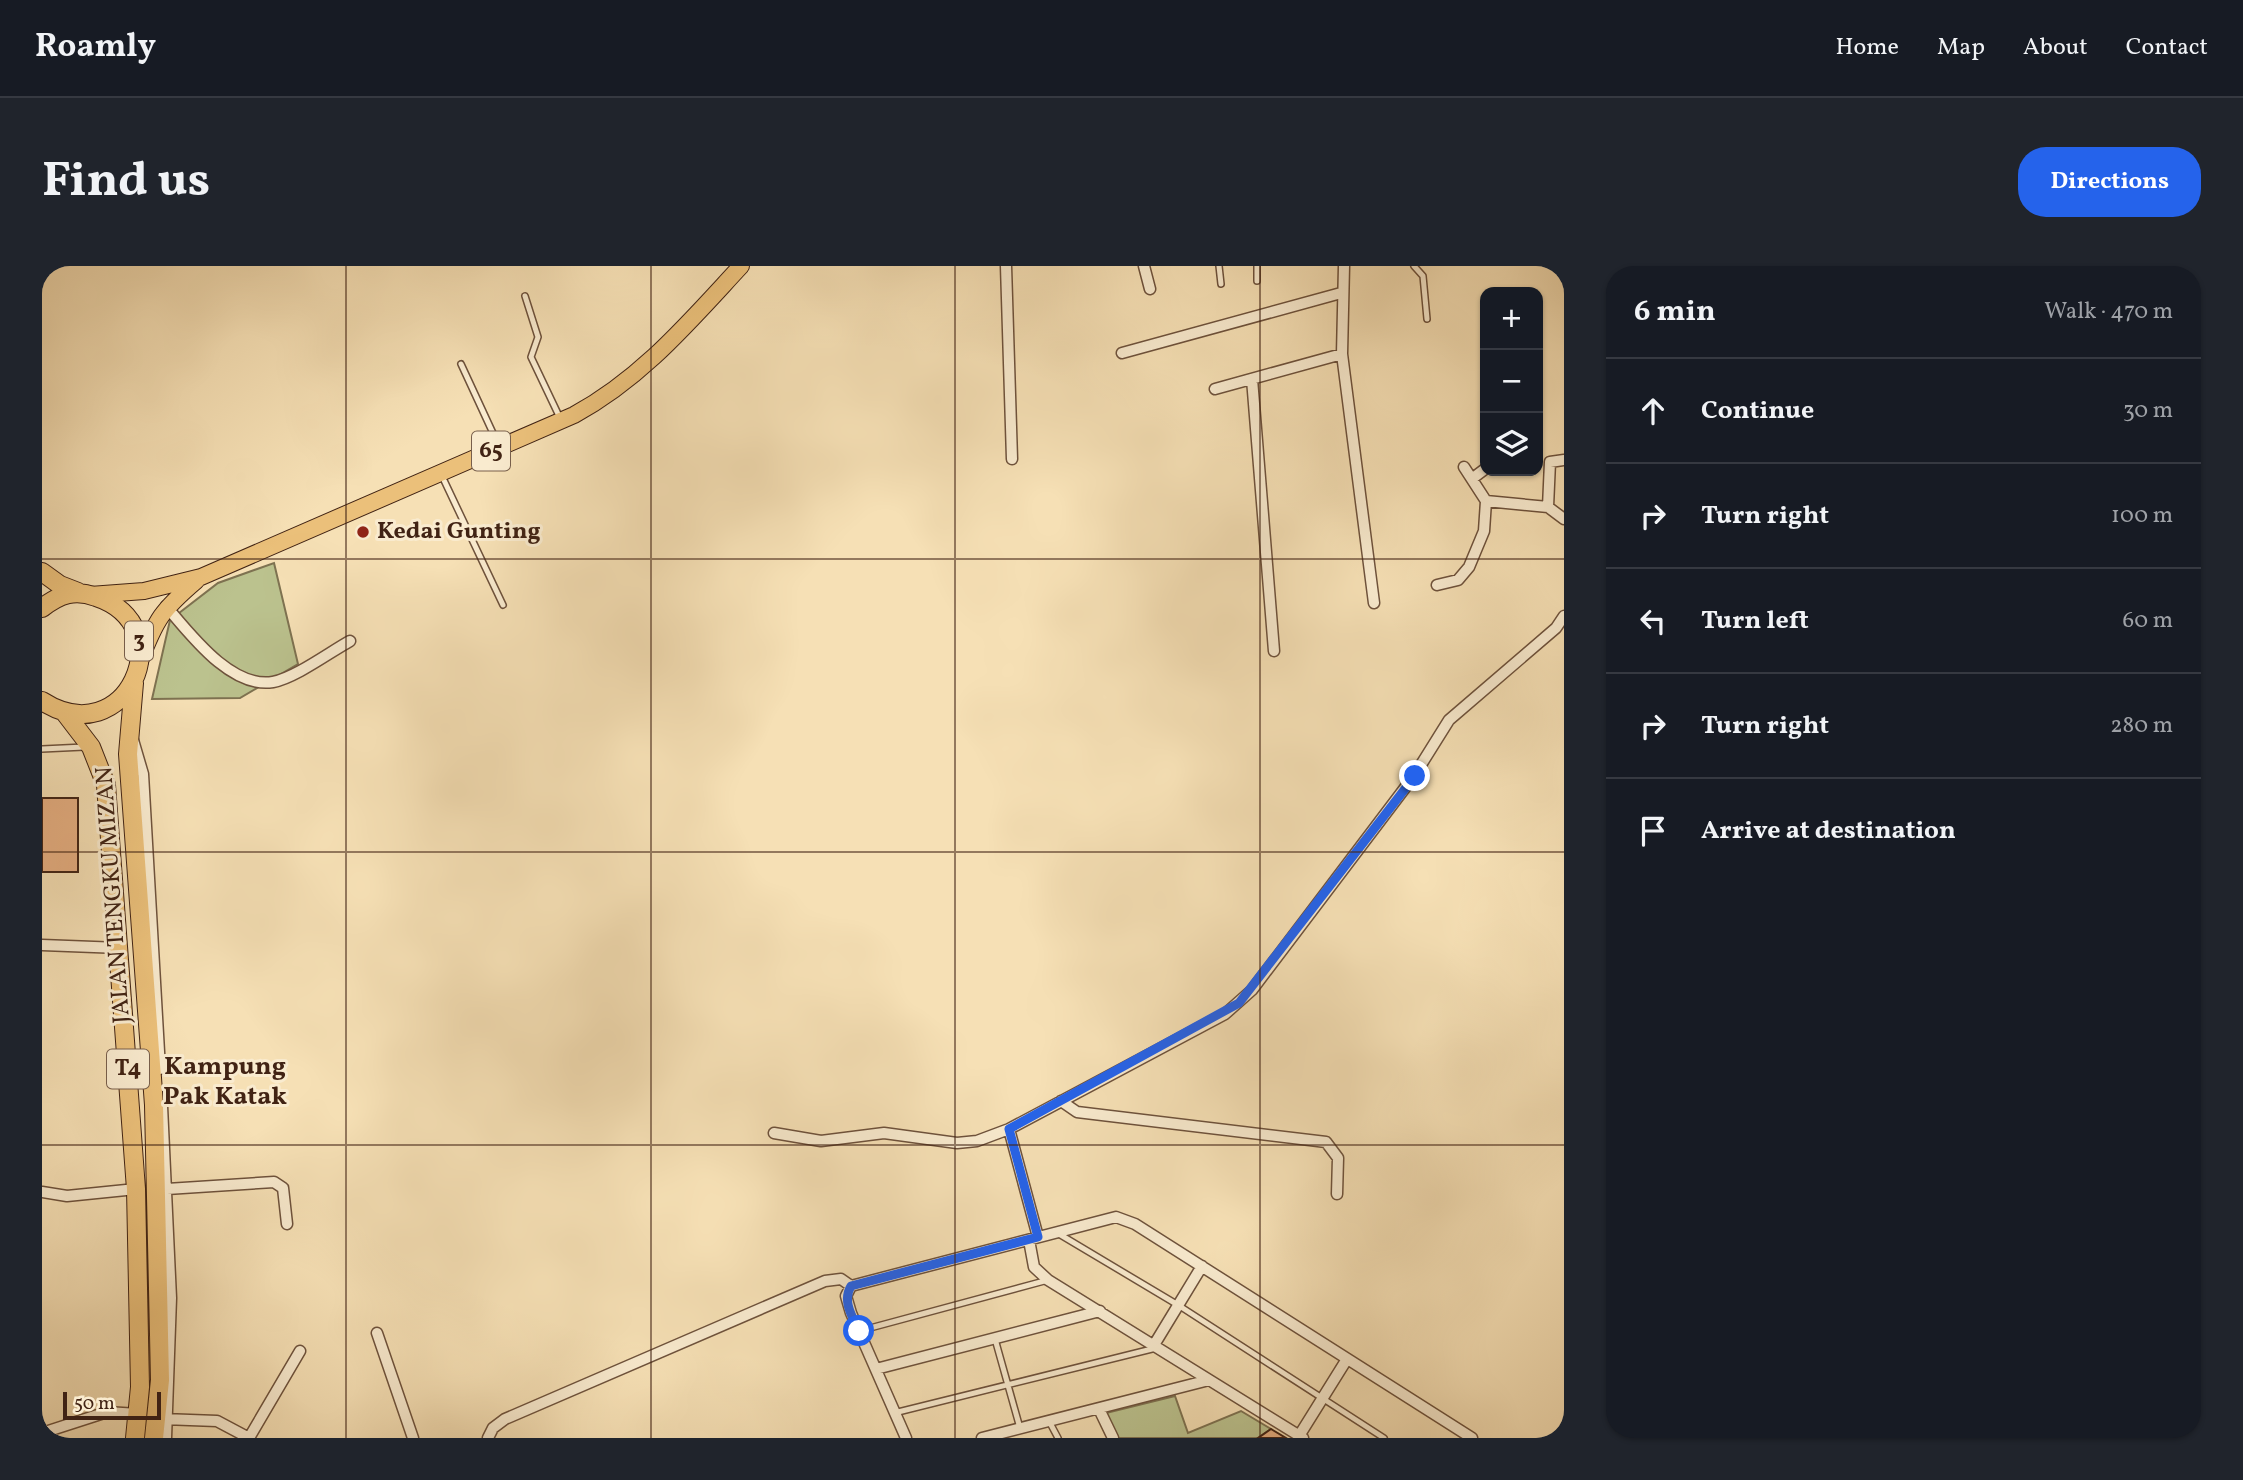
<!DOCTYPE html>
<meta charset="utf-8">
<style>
body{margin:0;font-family:Vollkorn,serif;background:#20242c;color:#f1f3f6}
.controls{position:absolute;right:21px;top:21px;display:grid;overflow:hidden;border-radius:14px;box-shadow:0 2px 5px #0004}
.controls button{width:63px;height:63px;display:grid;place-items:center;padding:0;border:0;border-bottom:2px solid #363941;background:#171b24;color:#f1f3f6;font:35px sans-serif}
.scale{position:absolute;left:21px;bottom:18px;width:98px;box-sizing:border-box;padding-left:7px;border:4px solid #412314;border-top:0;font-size:19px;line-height:24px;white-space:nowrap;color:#412314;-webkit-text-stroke:5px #f9ebcf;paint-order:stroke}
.stop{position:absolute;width:21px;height:21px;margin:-16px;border:5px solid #2563eb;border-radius:50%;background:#fff}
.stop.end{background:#2563eb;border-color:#fff;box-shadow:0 2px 7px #0008}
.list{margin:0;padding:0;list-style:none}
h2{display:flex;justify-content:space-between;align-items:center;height:91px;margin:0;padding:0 28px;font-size:30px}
h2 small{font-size:23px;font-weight:400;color:#9ea1a6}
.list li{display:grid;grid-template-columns:46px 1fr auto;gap:21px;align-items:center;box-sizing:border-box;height:105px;padding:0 28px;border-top:2px solid #363941}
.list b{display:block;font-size:26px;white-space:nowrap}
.list em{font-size:23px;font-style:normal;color:#9ea1a6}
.icon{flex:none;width:38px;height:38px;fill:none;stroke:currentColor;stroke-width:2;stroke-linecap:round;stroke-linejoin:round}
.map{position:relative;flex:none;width:1522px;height:1172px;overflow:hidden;border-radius:28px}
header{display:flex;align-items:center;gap:42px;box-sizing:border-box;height:98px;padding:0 35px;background:#171b24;border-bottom:2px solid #363941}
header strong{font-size:33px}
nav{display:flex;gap:38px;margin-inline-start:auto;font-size:24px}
.intro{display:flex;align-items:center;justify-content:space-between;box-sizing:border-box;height:168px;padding:0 42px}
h1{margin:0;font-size:49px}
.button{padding:18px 32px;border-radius:28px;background:#2563eb;color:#fff;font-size:24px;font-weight:700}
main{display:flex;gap:42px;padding:0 42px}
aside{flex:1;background:#171b24;border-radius:28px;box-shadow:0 2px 5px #0004}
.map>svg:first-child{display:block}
.green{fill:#bbc28e;stroke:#7e7251;stroke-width:2}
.building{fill:#e6af82;stroke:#412314;stroke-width:2}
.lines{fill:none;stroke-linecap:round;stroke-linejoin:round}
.service-casing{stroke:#6e523c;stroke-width:8}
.minor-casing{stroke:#6e523c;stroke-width:13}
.primary-casing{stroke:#412314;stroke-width:18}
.trunk-casing{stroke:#412314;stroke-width:20}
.service{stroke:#f9ebcf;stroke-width:5}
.minor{stroke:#f9ebcf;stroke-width:10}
.primary{stroke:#ebc07a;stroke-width:16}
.trunk{stroke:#ebc07a;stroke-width:18}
.route{stroke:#2563eb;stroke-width:9}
.grid{fill:none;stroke:#412314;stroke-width:2;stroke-opacity:0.55}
.poi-dot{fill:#8f2418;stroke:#f9ebcf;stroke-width:2.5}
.labels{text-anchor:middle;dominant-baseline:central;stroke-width:6;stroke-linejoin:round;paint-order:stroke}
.shield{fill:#f9ebcf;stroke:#785f4c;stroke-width:2}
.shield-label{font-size:23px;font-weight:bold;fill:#412314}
.poi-label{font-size:24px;font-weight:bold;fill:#412314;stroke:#f9ebcf;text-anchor:start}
.street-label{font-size:24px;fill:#412314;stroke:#f9ebcf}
.neighbourhood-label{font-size:26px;font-weight:bold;fill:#412314;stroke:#f9ebcf}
</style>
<header>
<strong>Roamly</strong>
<nav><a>Home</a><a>Map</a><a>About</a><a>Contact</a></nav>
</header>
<div class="intro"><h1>Find us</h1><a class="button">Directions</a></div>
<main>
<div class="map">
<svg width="1522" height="1172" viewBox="0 0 1522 1172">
<rect width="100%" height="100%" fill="#f6e0b5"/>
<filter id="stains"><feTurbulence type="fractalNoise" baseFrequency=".00286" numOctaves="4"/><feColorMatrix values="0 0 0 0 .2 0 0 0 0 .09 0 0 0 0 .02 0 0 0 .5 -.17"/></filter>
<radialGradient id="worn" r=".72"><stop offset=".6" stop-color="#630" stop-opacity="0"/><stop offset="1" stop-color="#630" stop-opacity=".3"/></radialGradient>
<!-- green -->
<path class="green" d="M232,297l24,101 -58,34 -88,1 18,-79 48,-37z
M1133,1130l13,37 53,-22 30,18 -13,9h-140l-12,-25z"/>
<!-- building -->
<path class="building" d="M0,532h36v74h-36z
M1229,1163l15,9h-28z"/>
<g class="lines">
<defs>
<path id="service" d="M1177,0l2,18
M1372,0l9,10 4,43
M1215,15v-15
M483,30l13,41 -7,20 29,61
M419,98l37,80
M400,210l61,129
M0,483l42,-2
M1017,968l119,71 206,133
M817,1065l189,-51
M953,1073l25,89
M852,1147l262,-65
M1007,1155l9,17"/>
<path id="minor" d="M964,0l6,193
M1102,0l6,23
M1302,0l-2,88 32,249
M1080,87l219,-60
M1210,113l22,272
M1173,123l127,-35
M1431,212l12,-9
M1444,235l62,6 2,-45 14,-2
M1506,241l16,12
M1395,319l21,-5 11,-13 15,-36 2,-30 -22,-34
M124,340c24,28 65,83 107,76 22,-4 57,-30 77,-41
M91,474l10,34 17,295
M0,679l78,3
M1019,835l16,11 249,30 12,16 -1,36
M120,840l9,192 -5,140
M967,863l29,108
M732,867l47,8 63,-8 73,10 20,-2 32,-12 216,-115 27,-24 162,-214 35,-56 107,-92 8,-12
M125,923l107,-7 9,6 4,36
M0,926l25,4 69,-7
M987,974l5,27 14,13 255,158
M809,1020l-5,10 5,17 55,125
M335,1067l36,105
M1112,1079l48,-79
M834,1103l224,-58
M1057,1143l14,29
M121,1153l54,2 32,17
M0,1167l65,-21 31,2
M1257,1170l48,-77
M207,1172l51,-87
M446,1172l5,-10 12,-9 320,-138 16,-2 10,7 265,-69 19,7 337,214
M940,1172l227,-58"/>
<path id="primary" d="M48,329l54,-4 57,-14 373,-162c68,-37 115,-93 167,-149
M98,395c16,-42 22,-51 56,-80"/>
<path id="trunk" d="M0,306l18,13 18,7
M0,342c18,-14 33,-19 54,-11 88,29 30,158 -54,104
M92,417l-6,71 26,351 6,275 -6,58
M23,447l26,34 15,38 30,404 4,198 -5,51"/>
</defs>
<!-- service casing -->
<use href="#service" class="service-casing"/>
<!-- minor casing -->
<use href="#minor" class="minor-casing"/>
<!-- primary casing -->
<use href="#primary" class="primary-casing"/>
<!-- trunk casing -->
<use href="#trunk" class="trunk-casing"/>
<!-- service -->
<use href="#service" class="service"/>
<!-- minor -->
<use href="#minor" class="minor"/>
<!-- primary -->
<use href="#primary" class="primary"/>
<!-- trunk -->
<use href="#trunk" class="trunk"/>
</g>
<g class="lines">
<!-- route -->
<path class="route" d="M817,1065c-7,-15 -17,-30 -8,-45l187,-49 -29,-108 230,-126 176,-227"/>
</g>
<!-- grid -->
<path class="grid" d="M304,0v1172M609,0v1172M913,0v1172M1218,0v1172M0,293h1522M0,586h1522M0,879h1522"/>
<!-- markers -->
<circle class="poi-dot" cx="321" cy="266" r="7"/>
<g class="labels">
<!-- shield labels -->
<g class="shield">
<rect x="430" y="165.5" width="38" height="39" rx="5"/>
<rect x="83" y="355.5" width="28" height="39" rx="5"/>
<rect x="65" y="783.5" width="42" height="39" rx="5"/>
</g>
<g class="shield-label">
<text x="449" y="185">65</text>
<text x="97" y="375">3</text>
<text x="86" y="803">T4</text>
</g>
<!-- poi labels -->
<g class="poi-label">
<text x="335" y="266">Kedai Gunting</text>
</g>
<!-- street labels -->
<g class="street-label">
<text transform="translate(72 629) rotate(-94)">JALAN TENGKU MIZAN</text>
</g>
<!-- neighbourhood labels -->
<g class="neighbourhood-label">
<text x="183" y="801">Kampung<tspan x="183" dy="30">Pak Katak</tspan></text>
</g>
</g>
<rect width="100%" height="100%" filter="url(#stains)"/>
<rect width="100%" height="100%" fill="url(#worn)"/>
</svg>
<div class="controls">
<button>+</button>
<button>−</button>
<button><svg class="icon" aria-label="layers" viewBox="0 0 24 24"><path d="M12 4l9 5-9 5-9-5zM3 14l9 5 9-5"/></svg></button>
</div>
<div class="scale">50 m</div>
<div class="stop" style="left:817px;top:1065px"></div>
<div class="stop end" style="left:1373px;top:510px"></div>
</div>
<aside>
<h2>6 min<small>Walk · 470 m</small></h2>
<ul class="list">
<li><svg class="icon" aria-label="ahead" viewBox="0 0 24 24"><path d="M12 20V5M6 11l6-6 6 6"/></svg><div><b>Continue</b></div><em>30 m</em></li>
<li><svg class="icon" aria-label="right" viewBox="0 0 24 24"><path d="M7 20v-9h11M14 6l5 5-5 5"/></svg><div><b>Turn right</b></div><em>100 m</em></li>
<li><svg class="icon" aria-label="left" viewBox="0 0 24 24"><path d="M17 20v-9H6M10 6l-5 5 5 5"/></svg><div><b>Turn left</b></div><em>60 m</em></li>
<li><svg class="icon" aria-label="right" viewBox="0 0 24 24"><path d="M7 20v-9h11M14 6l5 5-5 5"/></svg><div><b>Turn right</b></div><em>280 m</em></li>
<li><svg class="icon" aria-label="arrive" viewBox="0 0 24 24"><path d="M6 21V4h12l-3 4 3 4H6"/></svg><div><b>Arrive at destination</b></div></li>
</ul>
</aside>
</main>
